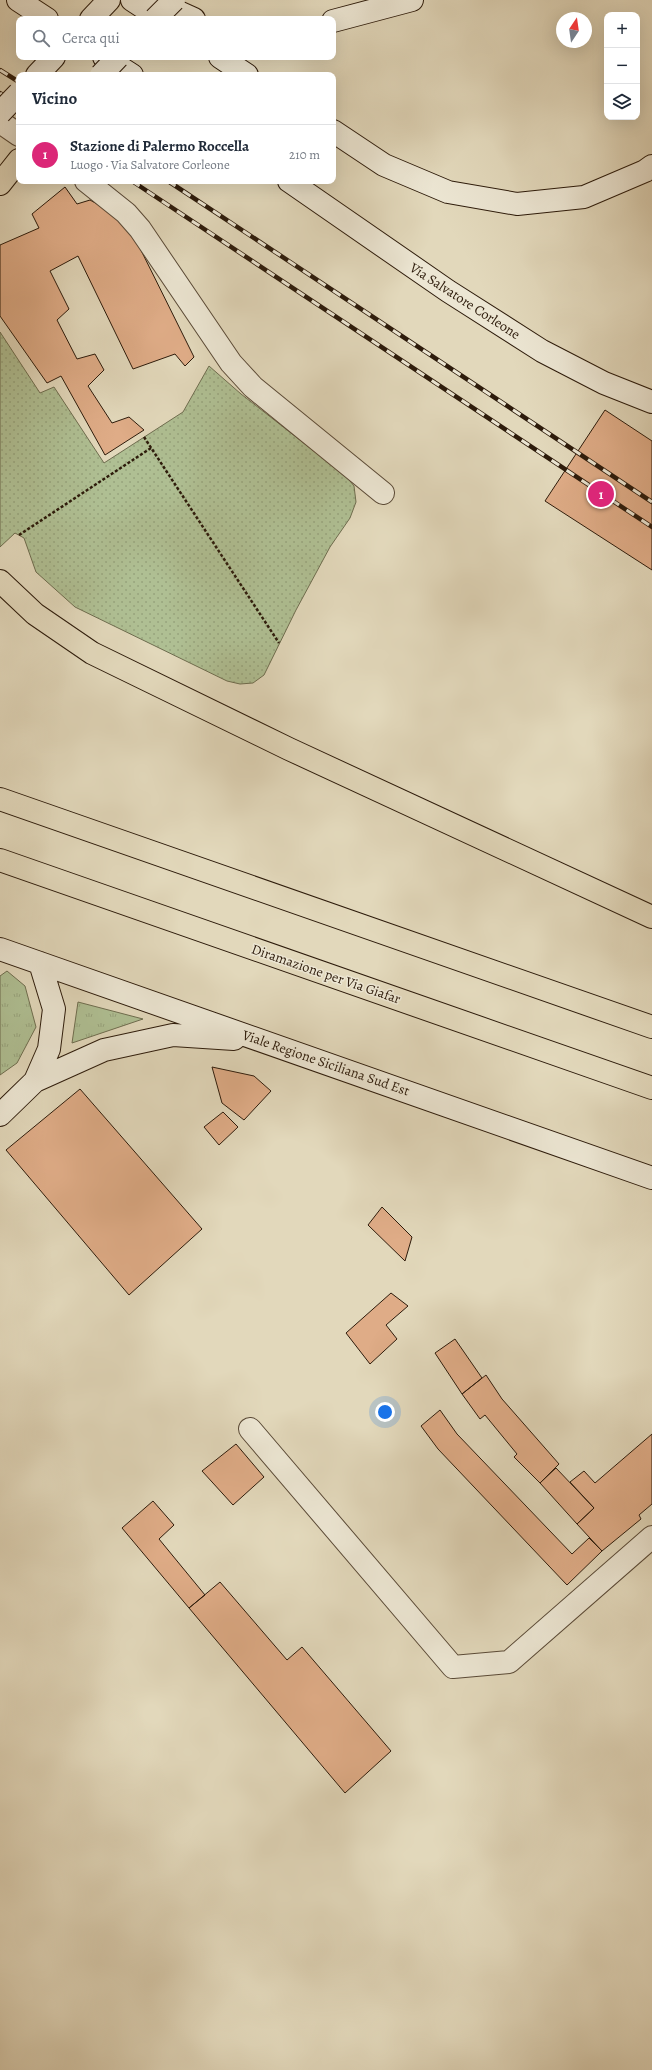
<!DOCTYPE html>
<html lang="it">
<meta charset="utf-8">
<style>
body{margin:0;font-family:Alegreya,serif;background:#f2f2f3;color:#1f2937}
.controls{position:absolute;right:12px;top:12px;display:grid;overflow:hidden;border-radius:8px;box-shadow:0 4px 16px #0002}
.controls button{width:36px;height:36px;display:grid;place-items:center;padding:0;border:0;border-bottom:1px solid #e0e1e3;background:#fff;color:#1f2937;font:20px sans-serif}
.compass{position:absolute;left:556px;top:12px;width:36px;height:36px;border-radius:50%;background:#fff;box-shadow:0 4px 16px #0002;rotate:13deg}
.you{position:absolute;left:385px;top:1412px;width:14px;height:14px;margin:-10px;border:3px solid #fff;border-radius:50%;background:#1a73e8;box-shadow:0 0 0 6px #1a73e833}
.badge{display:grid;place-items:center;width:26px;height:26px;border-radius:50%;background:#db2777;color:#fff;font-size:13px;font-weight:700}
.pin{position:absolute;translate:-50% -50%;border:2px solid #fff;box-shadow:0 1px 4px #0006}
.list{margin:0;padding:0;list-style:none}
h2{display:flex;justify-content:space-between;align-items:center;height:52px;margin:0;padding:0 16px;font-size:17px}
h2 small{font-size:13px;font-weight:400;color:#747a83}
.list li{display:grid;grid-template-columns:26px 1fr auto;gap:12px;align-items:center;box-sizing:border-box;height:60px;padding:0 16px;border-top:1px solid #e0e1e3}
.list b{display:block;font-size:15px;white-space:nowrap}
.list p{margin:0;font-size:13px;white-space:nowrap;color:#747a83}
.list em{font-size:13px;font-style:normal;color:#747a83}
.icon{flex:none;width:22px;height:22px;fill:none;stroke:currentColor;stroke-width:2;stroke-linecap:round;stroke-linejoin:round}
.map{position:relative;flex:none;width:652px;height:2070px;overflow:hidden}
.search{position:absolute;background:#fff;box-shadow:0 4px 16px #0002;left:16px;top:16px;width:320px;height:44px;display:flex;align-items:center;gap:10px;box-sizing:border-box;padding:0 14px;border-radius:8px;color:#747a83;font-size:15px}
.panel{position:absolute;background:#fff;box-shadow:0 4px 16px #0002;left:16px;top:72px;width:320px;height:112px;border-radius:8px}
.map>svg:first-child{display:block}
.grass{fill:url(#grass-tufts);stroke:#6e6d4f}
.garden{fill:url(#garden-dots);stroke:#6e6d4f}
.building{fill:#dfac87;stroke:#2d1b0b}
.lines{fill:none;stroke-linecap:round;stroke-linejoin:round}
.street-casing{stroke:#5a4a37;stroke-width:24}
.secondary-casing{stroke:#2d1b0b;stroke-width:24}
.highway-casing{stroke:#2d1b0b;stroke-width:24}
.path{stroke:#2d1b0b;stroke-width:2.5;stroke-dasharray:3 2;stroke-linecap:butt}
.street{stroke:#ece6d3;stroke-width:22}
.secondary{stroke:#ece6d3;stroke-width:22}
.highway{stroke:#e2d8bb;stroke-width:22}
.rail-casing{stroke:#2d1b0b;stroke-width:4.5}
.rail{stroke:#ece6d3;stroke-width:3;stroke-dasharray:9;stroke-linecap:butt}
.secondary-bridge-casing{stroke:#2d1b0b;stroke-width:24;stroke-linecap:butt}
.secondary-bridge{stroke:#ece6d3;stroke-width:22}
.labels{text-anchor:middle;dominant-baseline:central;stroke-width:3;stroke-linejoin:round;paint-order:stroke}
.street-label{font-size:14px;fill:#2d1b0b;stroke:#ece6d3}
</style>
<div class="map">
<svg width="652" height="2070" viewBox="0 0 652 2070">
<defs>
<pattern id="grass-tufts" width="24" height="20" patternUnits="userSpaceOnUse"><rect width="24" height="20" fill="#afbf93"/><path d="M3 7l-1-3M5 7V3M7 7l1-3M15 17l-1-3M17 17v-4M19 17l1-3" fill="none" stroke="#97a47d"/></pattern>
<pattern id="garden-dots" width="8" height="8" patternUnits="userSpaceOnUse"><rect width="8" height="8" fill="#afbf93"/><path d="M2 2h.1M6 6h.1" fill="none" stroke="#97a47d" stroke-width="1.8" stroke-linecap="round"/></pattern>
</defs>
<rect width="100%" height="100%" fill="#e2d8bb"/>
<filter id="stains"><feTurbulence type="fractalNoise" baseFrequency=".005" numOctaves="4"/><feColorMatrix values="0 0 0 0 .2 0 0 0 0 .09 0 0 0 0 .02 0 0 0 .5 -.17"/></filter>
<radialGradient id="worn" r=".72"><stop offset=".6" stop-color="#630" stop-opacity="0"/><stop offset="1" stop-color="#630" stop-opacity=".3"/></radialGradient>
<!-- grass -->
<path class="grass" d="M7,971l18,15 11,41 -19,36 -17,12v-99z
M78,1002l65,17 -71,24z"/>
<!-- garden -->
<path class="garden" d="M0,332l40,61 14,-6 50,76 79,-51 26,-46 32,28 105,82 8,10 2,16 -6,16 -20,29 -34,63 -32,65 -11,8 -13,1 -13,-3 -152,-74 -39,-35 -12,-34 -9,-5 -15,14z"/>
<!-- building -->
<path class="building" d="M65,187l12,17 13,-4 36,20 68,137 -9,9 -10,-12 -42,15 -55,-113 -28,15 19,38 -12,11 20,39 18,-5 9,16 -16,16 24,37 17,-6 15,13 -39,25 -44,-79 -14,7 -47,-67v-71l39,-17 -7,-14z
M605,410l47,31v129l-107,-69z
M212,1067l42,9 17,15 -27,29 -22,-17z
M80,1089l122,140 -73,66 -123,-145z
M223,1112l15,15 -19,18 -15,-18z
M382,1207l30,30 -7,24 -37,-36z
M391,1293l17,13 -22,19 11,14 -27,25 -24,-31z
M455,1339l27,39 -20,16 -27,-41z
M486,1375l16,24 57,65 -19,19 -26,-26 3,-3 -32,-39 -5,4 -18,-25z
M440,1410l17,24 115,120 17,-16 13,13 -35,34 -129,-136 -17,-23z
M652,1434v70l-13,11 2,4 -39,32 -25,-27 17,-16 -24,-26 14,-11 11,12z
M236,1444l28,33 -31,28 -31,-34z
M556,1468l38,40 -17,16 -37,-41z
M153,1501l21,24 -15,14 46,56 -16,13 -67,-80z
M220,1582l67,78 15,-13 89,104 -46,42 -156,-185z"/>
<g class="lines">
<defs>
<path id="street" d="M0,122l19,13
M86,181l40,32 14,16 91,134 22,24 130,106
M250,1429l203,238 56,-5 143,-125"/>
<path id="secondary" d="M18,0l29,19
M132,0l29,19
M152,0l42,19
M91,19l18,-19
M333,21l79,-21
M104,57l28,18
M220,57l27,18
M37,75l17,-18
M333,131l51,34 64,27 69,12 67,-7 61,-26 7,-5
M289,181l159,110 94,60 62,32 48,19
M0,949l652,229
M35,1081l14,-32 5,-40 -14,-46
M0,1115l35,-34 69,-31 69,-15 61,4"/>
<path id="highway" d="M0,184l19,-24
M0,581l35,33 57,39 197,96 363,168
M0,799l652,228
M0,860l652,228"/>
</defs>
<!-- street casing -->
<use href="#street" class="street-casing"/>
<!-- secondary casing -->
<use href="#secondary" class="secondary-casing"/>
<!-- highway casing -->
<use href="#highway" class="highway-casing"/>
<!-- path -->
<path class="path" d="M144,437l135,206
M19,535l132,-87"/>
<!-- street -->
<use href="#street" class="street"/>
<!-- secondary -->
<use href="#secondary" class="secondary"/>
<!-- highway -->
<use href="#highway" class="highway"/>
<defs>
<path id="rail" d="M0,70l19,12
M0,93l19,13
M132,181l520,346
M168,181l484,321"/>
</defs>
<!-- rail casing -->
<use href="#rail" class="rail-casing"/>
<!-- rail -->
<use href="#rail" class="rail"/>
<defs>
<path id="secondary-bridge" d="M155,19l19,-19
M101,75l17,-18
M0,113l19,-20"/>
</defs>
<!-- secondary-bridge casing -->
<use href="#secondary-bridge" class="secondary-bridge-casing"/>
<!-- secondary-bridge -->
<use href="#secondary-bridge" class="secondary-bridge"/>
</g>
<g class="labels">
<!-- street labels -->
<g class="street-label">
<text transform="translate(465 301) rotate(33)">Via Salvatore Corleone</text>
<text transform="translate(326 974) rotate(19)">Diramazione per Via Giafar</text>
<text transform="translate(326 1063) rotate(19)">Viale Regione Siciliana Sud Est</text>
</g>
</g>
<rect width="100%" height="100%" filter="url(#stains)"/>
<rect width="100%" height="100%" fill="url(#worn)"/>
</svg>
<div class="controls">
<button>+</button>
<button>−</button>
<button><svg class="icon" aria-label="layers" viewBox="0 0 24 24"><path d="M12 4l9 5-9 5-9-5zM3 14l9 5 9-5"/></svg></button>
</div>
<svg class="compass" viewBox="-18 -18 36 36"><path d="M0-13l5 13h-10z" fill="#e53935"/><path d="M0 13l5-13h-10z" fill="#747a83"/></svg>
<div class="you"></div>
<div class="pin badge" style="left:601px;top:494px">1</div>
<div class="search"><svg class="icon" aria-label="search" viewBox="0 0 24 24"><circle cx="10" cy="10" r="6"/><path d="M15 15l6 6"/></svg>Cerca qui</div>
<section class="panel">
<h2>Vicino<small></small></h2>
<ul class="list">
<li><span class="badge">1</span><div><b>Stazione di Palermo Roccella</b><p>Luogo · Via Salvatore Corleone</p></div><em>210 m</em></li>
</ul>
</section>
</div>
